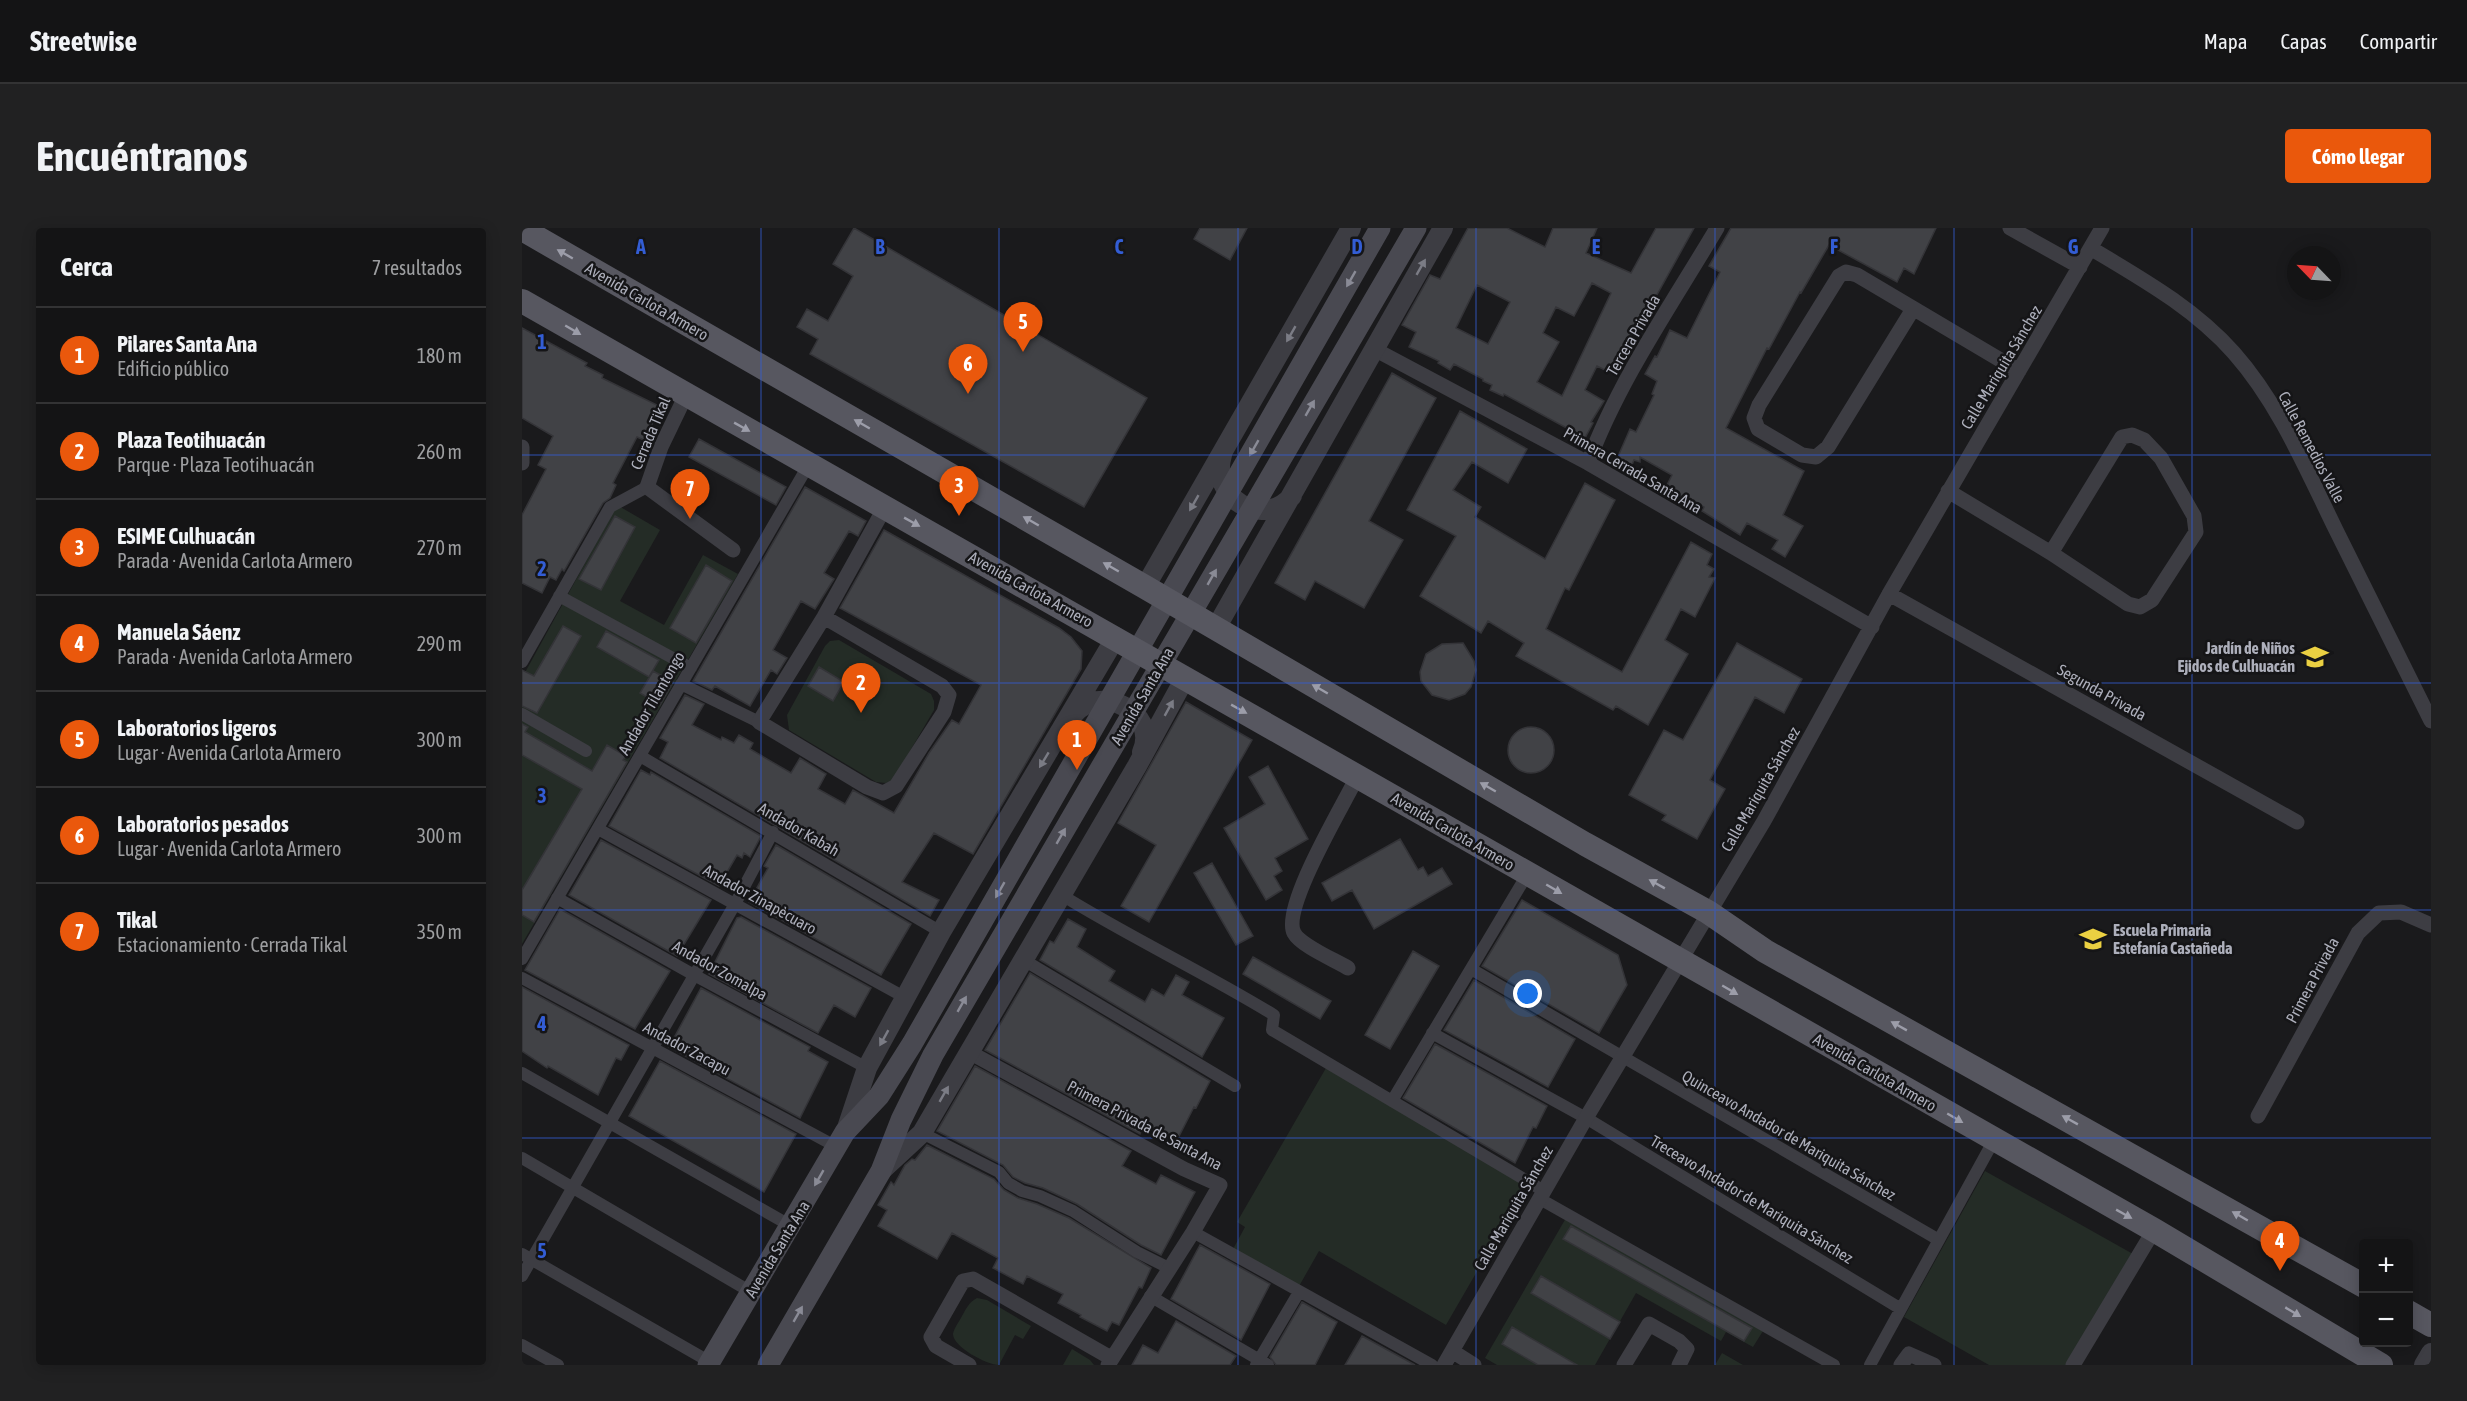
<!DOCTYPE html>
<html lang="es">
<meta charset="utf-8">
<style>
body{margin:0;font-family:"Asap Condensed",sans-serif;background:#212122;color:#f1f3f6}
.controls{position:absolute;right:18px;bottom:18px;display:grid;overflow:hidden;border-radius:6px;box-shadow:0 3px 15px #0003}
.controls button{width:54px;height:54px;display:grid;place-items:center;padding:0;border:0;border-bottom:2px solid #333334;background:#141415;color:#f1f3f6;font:30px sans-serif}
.compass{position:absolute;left:1765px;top:18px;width:54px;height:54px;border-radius:50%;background:#141415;box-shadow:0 3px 15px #0003;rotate:295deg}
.you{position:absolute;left:1006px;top:766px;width:21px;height:21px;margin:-15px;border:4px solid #fff;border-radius:50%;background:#1a73e8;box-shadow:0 0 0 9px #1a73e833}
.badge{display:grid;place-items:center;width:39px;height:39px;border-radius:50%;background:#ea580c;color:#fff;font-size:20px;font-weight:700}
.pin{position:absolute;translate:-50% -50px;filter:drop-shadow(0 2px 3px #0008)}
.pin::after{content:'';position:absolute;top:32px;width:21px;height:18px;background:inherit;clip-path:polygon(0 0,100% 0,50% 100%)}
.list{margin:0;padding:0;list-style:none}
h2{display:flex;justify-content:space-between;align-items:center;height:78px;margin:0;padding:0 24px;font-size:26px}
h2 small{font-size:20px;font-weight:400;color:#9d9ea0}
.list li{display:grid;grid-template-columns:39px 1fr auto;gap:18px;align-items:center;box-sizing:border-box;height:96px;padding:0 24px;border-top:2px solid #333334}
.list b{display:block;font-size:22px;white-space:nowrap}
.list p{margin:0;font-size:20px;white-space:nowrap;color:#9d9ea0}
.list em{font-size:20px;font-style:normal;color:#9d9ea0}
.map{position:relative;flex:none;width:1909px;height:1137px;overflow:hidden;border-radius:6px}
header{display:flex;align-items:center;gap:36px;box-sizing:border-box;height:84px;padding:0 30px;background:#141415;border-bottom:2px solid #333334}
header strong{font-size:28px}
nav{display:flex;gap:33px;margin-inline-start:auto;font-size:21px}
.intro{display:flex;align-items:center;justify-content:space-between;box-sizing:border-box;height:144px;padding:0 36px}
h1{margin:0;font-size:42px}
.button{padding:15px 27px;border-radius:6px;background:#ea580c;color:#fff;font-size:21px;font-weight:700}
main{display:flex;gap:36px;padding:0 36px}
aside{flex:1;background:#141415;border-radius:6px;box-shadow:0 3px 15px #0003}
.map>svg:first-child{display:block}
.green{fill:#242c26}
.building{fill:#414246;stroke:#343438;stroke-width:1.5;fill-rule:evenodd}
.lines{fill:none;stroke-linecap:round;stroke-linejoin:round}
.pedestrian{stroke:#3d3d43;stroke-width:12}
.minor{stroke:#3d3d43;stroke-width:15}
.tertiary{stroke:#3d3d43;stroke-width:20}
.secondary{stroke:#494951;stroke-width:21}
.primary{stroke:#575760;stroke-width:24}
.oneway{fill:#9c9da9}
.oneway2{fill:#7b7c85}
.oneway3{fill:#8a8b96}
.grid{fill:none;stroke:#335dd4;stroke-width:1.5;stroke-opacity:0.55}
.labels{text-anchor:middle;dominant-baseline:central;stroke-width:5;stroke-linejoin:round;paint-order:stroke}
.street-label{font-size:16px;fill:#adafbb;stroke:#151517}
.poi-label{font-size:16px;font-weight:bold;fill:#adafbb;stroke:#151517;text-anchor:end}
.grid-label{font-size:20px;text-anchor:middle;font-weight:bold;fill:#335dd4;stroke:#151517;stroke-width:5;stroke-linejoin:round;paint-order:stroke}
</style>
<header>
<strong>Streetwise</strong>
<nav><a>Mapa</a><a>Capas</a><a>Compartir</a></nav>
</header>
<div class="intro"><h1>Encuéntranos</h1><a class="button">Cómo llegar</a></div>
<main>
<aside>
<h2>Cerca<small>7 resultados</small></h2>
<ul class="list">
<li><span class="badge">1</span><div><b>Pilares Santa Ana</b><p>Edificio público</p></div><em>180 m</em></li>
<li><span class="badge">2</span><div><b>Plaza Teotihuacán</b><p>Parque · Plaza Teotihuacán</p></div><em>260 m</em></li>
<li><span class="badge">3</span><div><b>ESIME Culhuacán</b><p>Parada · Avenida Carlota Armero</p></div><em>270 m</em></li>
<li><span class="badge">4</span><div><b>Manuela Sáenz</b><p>Parada · Avenida Carlota Armero</p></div><em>290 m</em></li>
<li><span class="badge">5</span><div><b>Laboratorios ligeros</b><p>Lugar · Avenida Carlota Armero</p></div><em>300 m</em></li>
<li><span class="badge">6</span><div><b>Laboratorios pesados</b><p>Lugar · Avenida Carlota Armero</p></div><em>300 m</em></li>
<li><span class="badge">7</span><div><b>Tikal</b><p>Estacionamiento · Cerrada Tikal</p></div><em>350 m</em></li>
</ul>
</aside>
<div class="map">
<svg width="1909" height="1137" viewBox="0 0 1909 1137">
<rect width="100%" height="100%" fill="#1a1a1c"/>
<!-- green -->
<path class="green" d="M95,277l43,25 -40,71 44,24 39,-70 35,19 -216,370v-266z
M317,412l92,54 3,7v9l-41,70 -7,3 -10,-1 -87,-52 -2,-15 38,-69 5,-5z
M804,840l201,117 -81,140 -127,-74 -21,37 -66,-37 13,-24 -8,-5z
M1463,943l148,83 -62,111h-82l-85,-48z
M1044,990l197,113 -10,16 -27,-15 -5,9 -85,-48 -41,72h-98l-12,-7z
M455,1070l10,2 44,26 -8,13 -8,-4 -16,30c-12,0 -46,-18 -46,-31 1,-6 6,-12 9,-18 4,-7 7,-14 15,-18z
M550,1121l18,11 4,5h-31z
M1200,1125l21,12h-28z"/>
<!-- building -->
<path class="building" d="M332,0l293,170 -63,109 -274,-153 8,-15 -21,-12 10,-18 21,12 25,-45 -20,-12z
M678,0h47l-17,32 -36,-21z
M946,0h39l38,19 8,-19h44l-11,25 45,20 25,-45h38l-81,146 -16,-8 -12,24 19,11 -13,21 2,1 -8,15 -81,-44 -1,2 -13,-6 2,-5 -9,-4v-2l-29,-15 -4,6 -12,-7 1,-2 -30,-14 7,-15 -14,-7 28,-50 10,4zM1070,55l19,10 -49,103 -25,-14 22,-40 -16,-9 13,-26 18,9zM955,57l33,17 -22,42 -32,-16z
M1209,0h205l-22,46 -10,-6 -7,14 -68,-37 -28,48 -1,-1 -31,57 -2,-1 -41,80 78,43 -21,44 20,11 -18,31 -13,-8 6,-9 -31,-17 -7,12 -38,-24 2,-4 -39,-18 7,-14 -32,-18v5l-6,-2 -3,7 -15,-6 14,-32 6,3 18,-37 -2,-1 5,-13 -12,-7 10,-18 2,1 13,-27 17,8 33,-66 -11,-6z
M0,100l65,35 -2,3 18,9 -1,3 59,29 -17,33 -7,-3 -24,46 3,2 -6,13 -7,5 -39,68 -2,-2 -6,11 -6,-3 -8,16 -20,-10v-68l24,-46 -8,-4 15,-29 -31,-18z
M870,145l44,25 -67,123 34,19 -39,68 -49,-27 -10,19 -30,-17z
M938,183l67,38 -19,34 -36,-21 -19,28 28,17 -6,10 70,42 40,-76 30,17 -46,90 -4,-2 -19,41 76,43 69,-130 21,12 -5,11 7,4 -5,8 6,1 -20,39 -14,-8 -16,31 23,14 -40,71 -32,-19 -3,4 -97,-54 8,-13 -36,-22 -7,12 -61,-37 36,-60 -49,-26z
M177,211l87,48 -10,18 -87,-48z
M283,259l61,34 -8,15 -9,-5 -25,42 10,6 -19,30 -14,-8 -28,49 14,8 -10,16 -6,-4 -21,36 -35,-20 -3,4 -19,-9z
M93,288l20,11 -34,63 -22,-11z
M362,302l175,98 12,9 11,14 -1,18 -108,185 -39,-21 -32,49 37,18 -9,16 -270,-158 8,-16 -8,-4 25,-43 19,9 -12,21 29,15 1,-3 12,6 5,-8 14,8 -3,6 41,24 9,-15 26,16 -8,15 27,15 8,-14 41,23 35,-60 23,-33 7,4 22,-39 -141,-77z
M184,337l26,16 -36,62 -26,-15z
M41,398l18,10 -44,77 -15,-7v-36l12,6z
M84,403l53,29 -10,17 -52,-30z
M941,415l11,18 2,9 -5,17 -6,7 -16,6 -17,-5 -11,-14 -1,-9 6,-18 16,-10z
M1215,415l65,36 -18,34 -29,-16 -45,83 15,9 -28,50 -35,-19 4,-5 -37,-20 35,-65 19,10z
M297,439l25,15 -11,19 -25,-15z
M131,443l20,11 -13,23 -20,-12z
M664,474l66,38 -103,182 -28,-16 35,-61 -38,-22z
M0,496l6,3 -3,5 67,39 15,-26 19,11 -3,4 4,2 -93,160 -12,-7v-25l60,-101 -60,-34z
M986 522a23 23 0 1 1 46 0a23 23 0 1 1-46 0Z
M746,538l40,73 -33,19 7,13 -8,5 8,14 -16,10 -42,-72 41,-24 -16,-27z
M119,542l9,5 1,-3 110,64 -11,21 -6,-4 -2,5 -5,-3 -18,31 -110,-60z
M878,611l18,31 5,-3 5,9 14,-8 10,16 -78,45 -22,-39 -20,11 -10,-18z
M79,612l110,60 -34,56 -108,-61z
M254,617l135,79 -30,51 -132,-73 19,-34 -4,-2z
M690,635l41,73 -17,9 -42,-72z
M1000,672l96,55 9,30 -28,48 -117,-67z
M38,681l110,62 -35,58 -110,-59z
M219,689l130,71 -16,29 -21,-12 -16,28 -109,-59 28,-56z
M546,691l18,10 -9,18 38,24 -6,10 36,21 7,-13 12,7 12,-21 13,7 -7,13 42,23 -22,39 -162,-97 10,-19 4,2z
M891,723l26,15 -49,83 -25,-14z
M731,729l78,44 -11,18 -77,-45z
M508,745l180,108 -14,27 -2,-1 -20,39 -32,-17 -2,5 -155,-84z
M952,752l101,59 -27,48 -104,-57z
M0,759l107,58 -8,15 -5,-2 -18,37 -50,-29 -1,2 -25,-17z
M179,760l109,59 -2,4 20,11 -28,56 -131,-71z
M913,816l112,62 -11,22 -3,-1 -18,36 -112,-65z
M138,833l136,73 -32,58 -135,-76z
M453,838l156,85 -9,15 34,18 5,-9 34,17 -34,63 -20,-10 -64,-41 -34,-16 -18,-5 -12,-6 -10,-12 -66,-34z
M405,917l67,34 10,11 14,8 19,6 32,14 82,50 -9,20 -3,-1 -20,38 -7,-3 -5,9 -27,-14 1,-2 -23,-12 5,-9 -36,-18 -4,8 -30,-16 5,-10 -46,-25 -15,26 -59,-33 9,-16 -9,-5 13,-23 3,3 11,-20 7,-6 3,1z
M1049,998l181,102 -8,13 -181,-102z
M678,1017l70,39 -29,56 -70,-41z
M1019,1048l79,46 -10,17 -79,-46z
M780,1074l35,20 -22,43h-39l-6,-8z
M654,1093l60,35 -6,9h-98l11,-20 15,8z
M990,1099l65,38h-39l-36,-21z
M840,1108l53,29h-70z"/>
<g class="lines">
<!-- pedestrian -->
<path class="pedestrian" d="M37,368l132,72
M0,434l88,-155 37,-20
M159,456l78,38
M0,486l64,37
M118,528l301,176
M76,601l308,169
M538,666c69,43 144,78 214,121l-2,15 272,161
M35,670l137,77 173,93
M0,731l287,-495
M500,731l213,127
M949,741l468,271
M0,750l315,169
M910,805l154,85 315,191
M0,845l269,153
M870,873l136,-228
M400,905l77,39 9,11 14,8 18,5 33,15 64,41 32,16
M0,930l229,134
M1018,971l294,166
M671,1004l239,133
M0,1026l188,108
M0,1048l213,-372 38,-72
M628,1068l118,69
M0,1117l36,20
M734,1137l43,-73
M1348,1137l124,-225"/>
<!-- minor -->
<path class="minor" d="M1488,0l70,39
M1570,21c50,30 102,59 142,104 45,51 72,116 102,177 31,63 63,127 95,191
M1391,81l-85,138 -12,10 -14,-2 -44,-26 -4,-11 5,-13 80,-129 7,-4 11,3 162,96
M852,121l214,114 284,164
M164,167l-25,52 -14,40 86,63
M0,219v16
M1066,235c31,-83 84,-159 129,-235
M1426,263l103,62 77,51 12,3 12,-7 44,-68 -2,-16 -33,-58 -17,-18 -12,-5 -10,2 -71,116
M1367,366l408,228
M302,389l118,69 7,9 -5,17 -48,74 -13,7 -16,-6 -108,-65 65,-105 61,-110
M826,740c-13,-8 -47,-22 -54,-35 -13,-25 50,-129 63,-156
M447,824l215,117 36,16 -27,47 -85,133
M1736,888l100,-183 21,-20 22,-1 30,13
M930,1123l22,14
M447,1137l-33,-19 -5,-9 32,-56 10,-2 138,79
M922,1137l142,-247 178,-297 125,-227 213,-366
M1102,1137l25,-41 30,17 8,8 -8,16
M1379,1137l8,-11 25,11
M1551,1137l81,-135"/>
<!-- tertiary -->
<path class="tertiary" d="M700,227c-13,42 40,75 70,41
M623,359l206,-359
M694,400l227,-400
M551,487c25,-33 87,-3 69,37
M324,903l21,-63 74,-136 175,-295
M359,943l41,-38 215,-367 48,-88
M1902,1137l7,-12"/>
<!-- secondary -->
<path class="secondary" d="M186,1137l137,-233 34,-36 33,-52 468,-816
M246,1137l113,-194 20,-51 32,-65 483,-827"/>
<!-- primary -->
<path class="primary" d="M0,1l623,358 440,257 123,68 57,39 599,335
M0,73l1632,929 227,135
M1886,1084l23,13"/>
</g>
<!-- one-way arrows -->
<defs><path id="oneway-solid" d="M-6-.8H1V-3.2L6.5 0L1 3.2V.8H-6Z" transform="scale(1.5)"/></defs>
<g class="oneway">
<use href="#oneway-solid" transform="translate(43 26) rotate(-150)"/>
<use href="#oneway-solid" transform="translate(51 102) rotate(30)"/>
<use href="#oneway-solid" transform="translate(340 196) rotate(-150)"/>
<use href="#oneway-solid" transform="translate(220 199) rotate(29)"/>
<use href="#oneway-solid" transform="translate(509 293) rotate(-150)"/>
<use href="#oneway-solid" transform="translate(390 294) rotate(29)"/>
<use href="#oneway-solid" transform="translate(589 339) rotate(-150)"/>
<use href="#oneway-solid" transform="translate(798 461) rotate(-150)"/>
<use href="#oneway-solid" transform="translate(717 481) rotate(29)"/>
<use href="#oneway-solid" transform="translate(966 559) rotate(-150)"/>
<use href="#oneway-solid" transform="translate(1135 656) rotate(-151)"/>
<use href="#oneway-solid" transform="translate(1032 661) rotate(30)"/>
<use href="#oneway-solid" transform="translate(1208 762) rotate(30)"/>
<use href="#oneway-solid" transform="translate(1377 798) rotate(-151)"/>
<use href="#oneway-solid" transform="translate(1433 890) rotate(30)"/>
<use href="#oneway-solid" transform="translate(1548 892) rotate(-151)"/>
<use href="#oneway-solid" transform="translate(1602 986) rotate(29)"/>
<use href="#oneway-solid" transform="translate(1718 988) rotate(-150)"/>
<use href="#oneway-solid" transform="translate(1771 1084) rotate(31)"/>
</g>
<g class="oneway2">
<use href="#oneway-solid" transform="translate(899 39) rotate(-60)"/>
<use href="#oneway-solid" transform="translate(769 106) rotate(120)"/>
<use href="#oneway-solid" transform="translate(672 275) rotate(120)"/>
<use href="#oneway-solid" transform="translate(647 480) rotate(-61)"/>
<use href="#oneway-solid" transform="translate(522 532) rotate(121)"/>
<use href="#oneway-solid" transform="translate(362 810) rotate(119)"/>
<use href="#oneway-solid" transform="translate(422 866) rotate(-60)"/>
</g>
<g class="oneway3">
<use href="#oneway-solid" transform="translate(829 51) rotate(120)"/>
<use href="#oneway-solid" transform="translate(788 180) rotate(-60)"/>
<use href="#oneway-solid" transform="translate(732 220) rotate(120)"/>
<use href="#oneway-solid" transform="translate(690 349) rotate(-60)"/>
<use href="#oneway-solid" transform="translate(539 608) rotate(-60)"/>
<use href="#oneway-solid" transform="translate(478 662) rotate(120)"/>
<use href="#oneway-solid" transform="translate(440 776) rotate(-60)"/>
<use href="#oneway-solid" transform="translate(297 950) rotate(120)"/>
<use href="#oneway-solid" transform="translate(276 1086) rotate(-60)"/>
</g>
<!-- grid -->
<path class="grid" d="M239,0v1137M477,0v1137M716,0v1137M954,0v1137M1193,0v1137M1432,0v1137M1670,0v1137M0,227h1909M0,455h1909M0,682h1909M0,910h1909"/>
<!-- icons -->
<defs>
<symbol id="school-bare" viewBox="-9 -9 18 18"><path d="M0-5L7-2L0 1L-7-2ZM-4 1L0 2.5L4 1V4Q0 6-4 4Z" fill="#ebd042" stroke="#151517" stroke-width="2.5" paint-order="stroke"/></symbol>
</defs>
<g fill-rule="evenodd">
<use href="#school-bare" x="1774" y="410" width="38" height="38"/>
<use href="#school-bare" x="1552" y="692" width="38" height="38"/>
</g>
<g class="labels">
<!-- street labels -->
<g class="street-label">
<text transform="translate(125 73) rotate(30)">Avenida Carlota Armero</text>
<text transform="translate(1111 107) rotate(-60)">Tercera Privada</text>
<text transform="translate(1479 139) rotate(-59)">Calle Mariquita Sánchez</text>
<text transform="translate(128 205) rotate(-67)">Cerrada Tikal</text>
<text transform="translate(1790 219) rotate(62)">Calle Remedios Valle</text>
<text transform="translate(1111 242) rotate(30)">Primera Cerrada Santa Ana</text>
<text transform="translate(509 361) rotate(29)">Avenida Carlota Armero</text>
<text transform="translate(1580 464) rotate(29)">Segunda Privada</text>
<text transform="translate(620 468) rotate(-60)">Avenida Santa Ana</text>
<text transform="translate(129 475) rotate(-60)">Andador Tilantongo</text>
<text transform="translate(1238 561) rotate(-60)">Calle Mariquita Sánchez</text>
<text transform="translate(277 601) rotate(30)">Andador Kabah</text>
<text transform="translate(931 603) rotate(30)">Avenida Carlota Armero</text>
<text transform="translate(238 671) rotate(29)">Andador Zinapècuaro</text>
<text transform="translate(198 742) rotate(29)">Andador Zomalpa</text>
<text transform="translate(1790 752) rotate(-62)">Primera Privada</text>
<text transform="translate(165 820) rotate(28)">Andador Zacapu</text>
<text transform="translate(1353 844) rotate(30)">Avenida Carlota Armero</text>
<text transform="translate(623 897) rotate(28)">Primera Privada de Santa Ana</text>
<text transform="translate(1267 907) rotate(30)">Quinceavo Andador de Mariquita Sánchez</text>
<text transform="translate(1230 971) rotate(31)">Treceavo Andador de Mariquita Sánchez</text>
<text transform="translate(991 980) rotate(-60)">Calle Mariquita Sánchez</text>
<text transform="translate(255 1021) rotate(-59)">Avenida Santa Ana</text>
</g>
<!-- poi labels -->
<g class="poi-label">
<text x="1773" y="420">Jardín de Niños<tspan x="1773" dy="18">Ejidos de Culhuacán</tspan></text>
<text x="1591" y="702" text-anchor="start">Escuela Primaria<tspan x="1591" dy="18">Estefanía Castañeda</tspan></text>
</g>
</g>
<g class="grid-label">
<text x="119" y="26">A</text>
<text x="358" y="26">B</text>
<text x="597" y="26">C</text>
<text x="835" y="26">D</text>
<text x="1074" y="26">E</text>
<text x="1312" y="26">F</text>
<text x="1551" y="26">G</text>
<text x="20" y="121">1</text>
<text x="20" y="348">2</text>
<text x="20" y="575">3</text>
<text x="20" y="803">4</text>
<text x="20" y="1030">5</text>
</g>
</svg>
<div class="controls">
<button>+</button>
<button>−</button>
</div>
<svg class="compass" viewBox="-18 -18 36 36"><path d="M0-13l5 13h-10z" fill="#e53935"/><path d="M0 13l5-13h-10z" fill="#9d9ea0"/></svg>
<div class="you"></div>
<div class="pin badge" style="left:555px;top:542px">1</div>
<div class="pin badge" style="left:339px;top:485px">2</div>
<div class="pin badge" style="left:437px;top:288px">3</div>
<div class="pin badge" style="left:1758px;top:1043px">4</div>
<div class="pin badge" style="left:501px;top:124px">5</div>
<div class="pin badge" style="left:446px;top:166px">6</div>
<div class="pin badge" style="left:168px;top:291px">7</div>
</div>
</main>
